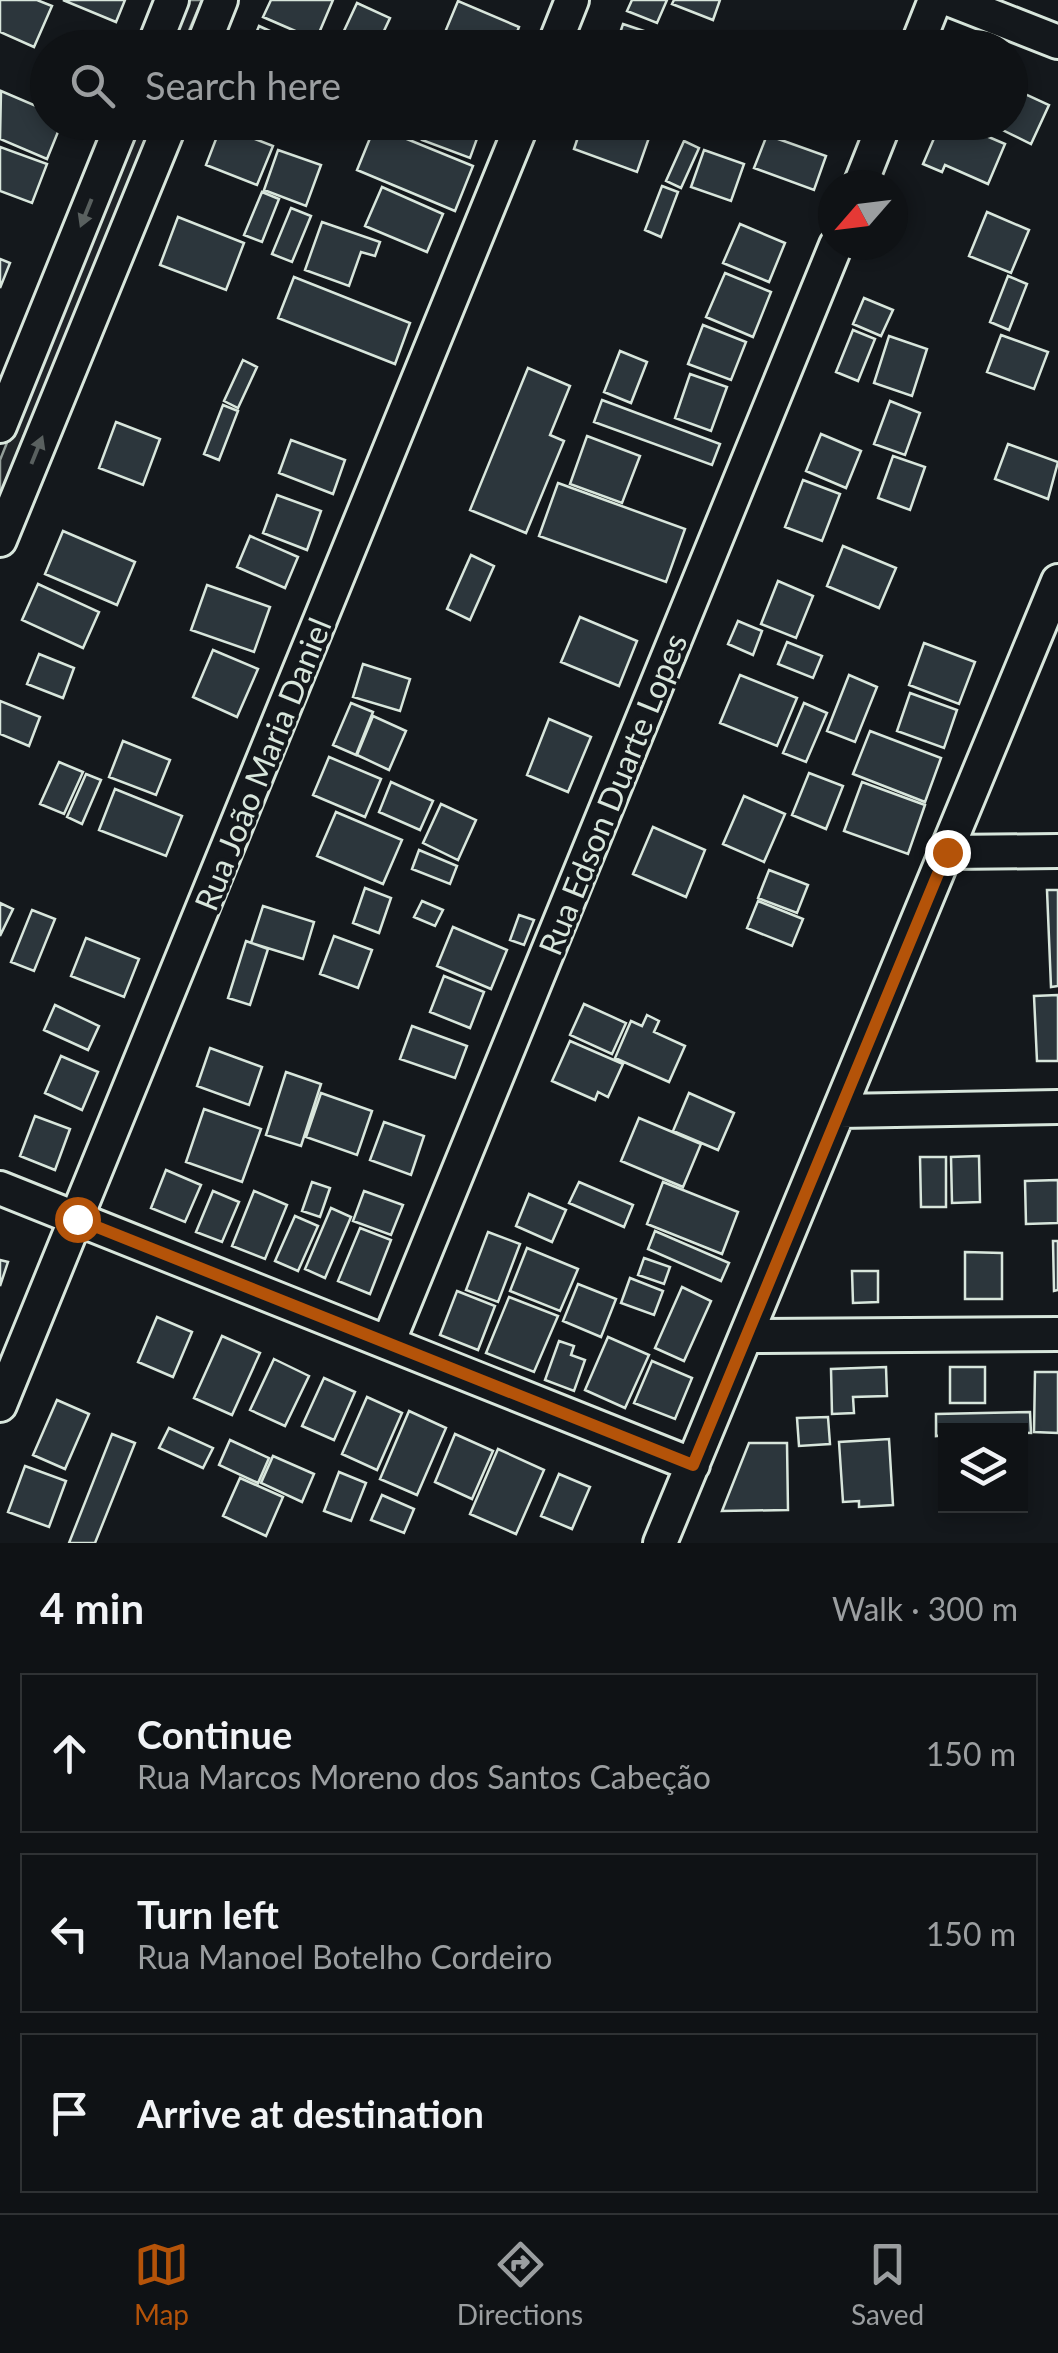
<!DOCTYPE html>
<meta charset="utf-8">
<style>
body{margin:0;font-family:Lato,sans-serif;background:#1d2022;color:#f1f3f6}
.controls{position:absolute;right:30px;bottom:30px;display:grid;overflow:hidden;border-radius:0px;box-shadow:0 5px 15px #0003}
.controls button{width:90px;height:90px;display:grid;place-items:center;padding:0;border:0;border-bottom:2px solid #2f3234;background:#0f1215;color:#f1f3f6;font:50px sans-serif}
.compass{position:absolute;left:818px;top:170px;width:90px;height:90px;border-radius:50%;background:#0f1215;box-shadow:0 5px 15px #0003;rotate:242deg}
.stop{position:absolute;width:30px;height:30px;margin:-22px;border:8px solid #b45309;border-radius:50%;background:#fff}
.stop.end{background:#b45309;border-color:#fff;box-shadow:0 2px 10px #0008}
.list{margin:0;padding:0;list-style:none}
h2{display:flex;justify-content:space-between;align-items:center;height:130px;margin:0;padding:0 40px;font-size:42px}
h2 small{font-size:32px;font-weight:400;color:#9b9ea0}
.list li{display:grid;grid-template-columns:65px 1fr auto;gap:30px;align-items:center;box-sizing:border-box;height:160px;margin:0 20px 20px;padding:0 20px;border:2px solid #2f3234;border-radius:0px}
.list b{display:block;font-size:38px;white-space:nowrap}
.list p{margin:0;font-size:32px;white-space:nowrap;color:#9b9ea0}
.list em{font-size:32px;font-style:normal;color:#9b9ea0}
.icon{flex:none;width:55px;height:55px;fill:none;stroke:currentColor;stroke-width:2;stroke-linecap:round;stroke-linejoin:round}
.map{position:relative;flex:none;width:1058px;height:1543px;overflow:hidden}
.search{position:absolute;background:#0f1215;box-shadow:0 5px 15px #0003;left:30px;right:30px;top:30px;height:110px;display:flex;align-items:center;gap:25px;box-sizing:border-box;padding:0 35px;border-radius:55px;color:#9b9ea0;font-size:38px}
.sheet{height:670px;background:#0f1215}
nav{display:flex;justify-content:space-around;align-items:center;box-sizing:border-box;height:140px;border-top:2px solid #2f3234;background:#0f1215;font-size:28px;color:#9b9ea0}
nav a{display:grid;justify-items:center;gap:5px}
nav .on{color:#b45309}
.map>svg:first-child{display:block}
.green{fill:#202428;stroke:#939e99;stroke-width:2.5}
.building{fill:#2c363c;stroke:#d8e6dc;stroke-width:2.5}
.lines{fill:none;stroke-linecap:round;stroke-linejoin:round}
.minor-casing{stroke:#d8e6dc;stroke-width:38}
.minor{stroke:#14181c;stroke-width:32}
.oneway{fill:#59605f}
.route{stroke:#b45309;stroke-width:12}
.labels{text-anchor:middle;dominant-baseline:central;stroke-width:8;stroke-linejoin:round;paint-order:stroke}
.street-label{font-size:32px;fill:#d8e6dc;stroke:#14181c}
</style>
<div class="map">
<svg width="1058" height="1543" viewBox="0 0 1058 1543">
<rect width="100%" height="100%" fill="#14181c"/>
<!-- green -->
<path class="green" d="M185,0h17l-20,47 -16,1z
M136,123h16l-152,377v-40z"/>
<!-- building -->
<path class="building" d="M0,0h37l15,6 -18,41 -34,-15z
M63,0h62l-9,22z
M271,0h62l-17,40 -53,-23z
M632,0h35l-10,23 -30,-12z
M674,0h46l-7,20 -41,-16z
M458,1l61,26 -8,21h-44l-24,-11z
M357,3l33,15 -14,30h-40z
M623,24l57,19 -2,5h-63z
M259,26l48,22h-57z
M1010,87l39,18 -18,39 -45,-22h24z
M1,91l47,20v11h14l-15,37 -47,-20z
M429,122h54l-13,36 -48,-18z
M583,122h42l26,10 -14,40 -63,-23z
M941,122h13l51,22 -17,40 -43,-19 -3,7 -19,-8z
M221,126l52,20 -16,39 -51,-20z
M375,126l98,40 -18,45 -98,-41z
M767,135l59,21 -12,34 -60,-22z
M684,141l15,7 -18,40 -15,-7z
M0,147l47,17 -15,39 -32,-12z
M278,150l43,15 -15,41 -42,-16z
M704,150l40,14 -13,37 -40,-14z
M662,186l16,6 -17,45 -16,-7z
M382,187l61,27 -16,38 -62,-26z
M262,192l17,7 -17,43 -18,-7z
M291,208l20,8 -19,46 -20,-8z
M987,212l42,18 -18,43 -42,-17z
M178,217l66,26 -18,47 -66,-25z
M322,222l58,20 -5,14 -14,-4 -12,34 -44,-16z
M740,224l45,19 -16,39 -46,-19z
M0,259l10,4 -10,25z
M725,273l46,19 -18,45 -47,-20z
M1008,276l19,8 -18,46 -19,-8z
M294,277l116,46 -15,41 -117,-46z
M864,298l29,12 -12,26 -28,-12z
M703,325l43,17 -15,38 -43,-16z
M853,330l22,9 -17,42 -22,-9z
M1001,335l47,17 -14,37 -47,-17z
M889,336l38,13 -15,47 -38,-13z
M620,351l27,11 -16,41 -27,-11z
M243,360l14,7 -19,41 -14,-7z
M528,368l42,18 -20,49 14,6 -38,92 -56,-23z
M690,374l37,13 -16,44 -36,-13z
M602,400l118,44 -8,21 -118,-43z
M890,401l30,12 -15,42 -31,-11z
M223,405l15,6 -19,49 -15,-6z
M116,422l44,17 -17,46 -44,-17z
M821,434l40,17 -15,37 -40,-17z
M587,436l53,20 -18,47 -52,-19z
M291,440l54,20 -12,34 -54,-21z
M1008,444l50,18 -10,37 -53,-20z
M893,456l32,11 -15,43 -32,-12z
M803,480l37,14 -18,47 -37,-14z
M558,483l127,46 -19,53 -127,-46z
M277,495l44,16 -14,39 -44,-17z
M63,531l72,31 -18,43 -72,-31z
M250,536l48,21 -13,31 -48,-21z
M843,546l53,22 -17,40 -52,-22z
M471,555l23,11 -24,54 -23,-11z
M778,581l35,15 -17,42 -35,-14z
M38,584l61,28 -16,36 -61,-28z
M207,585l63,22 -16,45 -63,-22z
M580,617l57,24 -18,45 -58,-24z
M738,621l24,10 -9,24 -25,-11z
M787,642l35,14 -9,22 -35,-14z
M924,643l51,19 -16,42 -50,-19z
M213,650l45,19 -21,48 -44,-20z
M39,654l35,14 -11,30 -36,-14z
M363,664l47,15 -10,32 -47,-14z
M740,675l57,23 -20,48 -57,-23z
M849,675l28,12 -22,55 -28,-11z
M910,693l47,17 -13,38 -47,-17z
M0,701l40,16 -11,29 -29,-12z
M351,703l22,9 -17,43 -23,-10z
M804,703l23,10 -21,49 -23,-9z
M373,716l33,15 -17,39 -32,-15z
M549,719l42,18 -23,55 -41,-17z
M870,731l71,27 -16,44 -72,-28z
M123,741l47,19 -14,35 -47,-18z
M329,757l52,22 -16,38 -52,-22z
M59,762l24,10 -19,42 -24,-10z
M809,773l34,13 -17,43 -34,-14z
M86,774l15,6 -19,44 -15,-7z
M391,782l42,19 -13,29 -41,-18z
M862,782l63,23 -17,49 -64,-23z
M115,789l67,27 -16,40 -67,-26z
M744,796l41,18 -21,48 -41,-18z
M441,804l35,16 -18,40 -35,-17z
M336,812l66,28 -19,44 -66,-28z
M653,827l52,23 -19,47 -53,-23z
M419,850l38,16 -7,18 -38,-15z
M769,870l39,15 -11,28 -39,-15z
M365,888l26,10 -12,35 -26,-10z
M1047,890h11v96l-7,1z
M422,901l21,9 -8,16 -21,-9z
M758,901l45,18 -11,27 -45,-18z
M0,903l13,6 -13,27z
M263,906l51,16 -11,37 -52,-16z
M32,910l23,9 -21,52 -23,-9z
M519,915l15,5 -10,25 -14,-5z
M453,927l54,23 -16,39 -54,-23z
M334,936l38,14 -14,38 -38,-14z
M86,938l53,21 -15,38 -53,-21z
M246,941l22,8 -18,56 -22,-7z
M444,976l40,16 -14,36 -40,-16z
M1058,995v66h-21l-3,-65z
M584,1004l42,19 -14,31 -42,-19z
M55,1005l44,21 -11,24 -44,-20z
M647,1015l12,6 -5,11 31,14 -16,36 -54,-24 16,-37 11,5z
M412,1026l55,20 -12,32 -55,-19z
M570,1041l53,23 -15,33 -10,-5 -3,8 -43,-19z
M210,1048l52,19 -13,38 -52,-19z
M61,1056l37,16 -16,38 -37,-17z
M286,1072l35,12 -20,62 -35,-11z
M321,1093l51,18 -15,44 -51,-18z
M689,1093l45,20 -16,37 -45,-19z
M204,1109l57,20 -19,53 -56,-20z
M35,1116l35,13 -15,41 -35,-14z
M639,1118l62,26 -18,43 -62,-26z
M384,1122l40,14 -13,39 -41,-15z
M979,1156l1,46 -28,1 -1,-46z
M920,1157h26v50h-25z
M166,1170l35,15 -16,37 -34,-14z
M1058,1180v43l-32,1 -1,-43z
M312,1182l18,6 -10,29 -18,-6z
M579,1182l54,23 -9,22 -55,-24z
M663,1182l75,30 -16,42 -75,-30z
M213,1191l26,11 -17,40 -26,-10z
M254,1191l33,14 -22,54 -33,-13z
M364,1191l39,14 -12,30 -38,-14z
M529,1194l37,16 -14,32 -36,-16z
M331,1208l20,9 -26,61 -20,-9z
M295,1216l23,10 -20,45 -23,-10z
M360,1228l31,12 -21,54 -32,-13z
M655,1231l74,32 -8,18 -73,-32z
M488,1232l32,12 -22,58 -32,-12z
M1053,1241h5v49l-4,1z
M527,1248l51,21 -18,42 -50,-20z
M965,1252l37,1v46h-37z
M644,1258l26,9 -6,17 -26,-9z
M0,1260l8,2 -8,24z
M852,1271h26v31l-25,1z
M630,1278l33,13 -9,24 -33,-12z
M578,1284l38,15 -15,38 -38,-16z
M682,1287l29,14 -27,60 -29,-13z
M457,1291l38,15 -17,44 -38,-15z
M509,1297l49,19 -24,56 -48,-19z
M157,1317l35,15 -19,45 -35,-15z
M222,1336l38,17 -28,62 -38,-17z
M608,1337l41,18 -24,53 -40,-18z
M559,1341l15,5 -3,9 14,5 -11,31 -29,-11z
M274,1359l35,17 -24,50 -35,-16z
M652,1361l40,17 -17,41 -41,-16z
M886,1367l1,29 -34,1 1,16 -22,1 -1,-45z
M950,1367h35v36h-35z
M1035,1372h23v61l-24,-1z
M324,1378l31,14 -21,48 -32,-14z
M367,1397l35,16 -25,57 -35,-16z
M57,1400l32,14 -24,55 -32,-14z
M409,1411l37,17 -29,67 -37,-16z
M1030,1412l1,21 -85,-3v5l-10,1v-22z
M828,1417l2,27 -31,2 -2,-28z
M169,1428l44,20 -10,20 -44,-20z
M112,1434l23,9 -40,100h-26z
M455,1434l38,17 -21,48 -37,-17z
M889,1439l4,66 -34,2v-6l-16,1 -4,-60z
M230,1440l39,18 -11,25 -39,-18z
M749,1443h38l1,67 -66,1z
M498,1449l46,21 -28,64 -46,-20z
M273,1456l41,18 -12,28 -41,-19z
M25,1466l41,15 -17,46 -41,-15z
M339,1472l27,11 -15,38 -27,-10z
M559,1474l31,13 -18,42 -31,-13z
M240,1478l43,19 -17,39 -43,-20z
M382,1495l32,14 -10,24 -33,-13z"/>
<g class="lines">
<defs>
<path id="minor" d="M951,0l107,42
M153,48l19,-48
M202,48l19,-48
M553,48l19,-48
M916,48l19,-48
M860,185l25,-63
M0,426l123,-304
M0,540l171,-418
M947,852l111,-1
M841,1111l217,-4
M0,1188l693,277
M747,1336l311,-2
M388,1343l448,-1098
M0,1405l523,-1283
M660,1543l398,-962"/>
</defs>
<!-- minor casing -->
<use href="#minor" class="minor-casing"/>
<!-- minor -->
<use href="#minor" class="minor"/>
</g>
<!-- one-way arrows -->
<defs><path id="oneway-solid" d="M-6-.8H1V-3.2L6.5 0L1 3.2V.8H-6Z" transform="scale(2.5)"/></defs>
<g class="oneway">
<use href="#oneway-solid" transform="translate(86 213) rotate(112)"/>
<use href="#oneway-solid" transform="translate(37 450) rotate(-68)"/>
</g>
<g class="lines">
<!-- route -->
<path class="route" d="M77,1219l616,246 254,-613"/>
</g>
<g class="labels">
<!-- street labels -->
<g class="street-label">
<text transform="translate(262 764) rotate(-68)">Rua João Maria Daniel</text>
<text transform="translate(612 794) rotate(-68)">Rua Edson Duarte Lopes</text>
</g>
</g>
</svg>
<div class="controls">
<button><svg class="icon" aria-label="layers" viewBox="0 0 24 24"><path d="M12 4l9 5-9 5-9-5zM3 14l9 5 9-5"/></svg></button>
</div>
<svg class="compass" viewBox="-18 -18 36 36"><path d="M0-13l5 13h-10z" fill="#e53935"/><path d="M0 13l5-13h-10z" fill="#9b9ea0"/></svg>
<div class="stop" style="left:77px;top:1219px"></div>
<div class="stop end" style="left:947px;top:852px"></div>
<div class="search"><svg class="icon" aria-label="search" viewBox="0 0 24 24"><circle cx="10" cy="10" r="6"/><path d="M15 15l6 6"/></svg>Search here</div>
</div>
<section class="sheet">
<h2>4 min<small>Walk · 300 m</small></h2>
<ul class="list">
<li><svg class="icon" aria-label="ahead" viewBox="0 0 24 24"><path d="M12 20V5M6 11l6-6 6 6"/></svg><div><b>Continue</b><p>Rua Marcos Moreno dos Santos Cabeção</p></div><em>150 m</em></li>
<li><svg class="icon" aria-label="left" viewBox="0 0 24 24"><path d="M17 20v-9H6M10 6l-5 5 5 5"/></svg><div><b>Turn left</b><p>Rua Manoel Botelho Cordeiro</p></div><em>150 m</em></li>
<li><svg class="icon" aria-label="arrive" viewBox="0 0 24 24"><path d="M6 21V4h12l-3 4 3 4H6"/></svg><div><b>Arrive at destination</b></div></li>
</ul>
</section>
<nav>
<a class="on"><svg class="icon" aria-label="map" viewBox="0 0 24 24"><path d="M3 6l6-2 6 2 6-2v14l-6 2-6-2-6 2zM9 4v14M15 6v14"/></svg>Map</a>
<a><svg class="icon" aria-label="directions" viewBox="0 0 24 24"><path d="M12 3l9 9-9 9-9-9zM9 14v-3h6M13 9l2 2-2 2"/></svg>Directions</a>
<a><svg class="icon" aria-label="saved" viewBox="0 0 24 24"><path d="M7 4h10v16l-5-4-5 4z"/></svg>Saved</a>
</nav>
